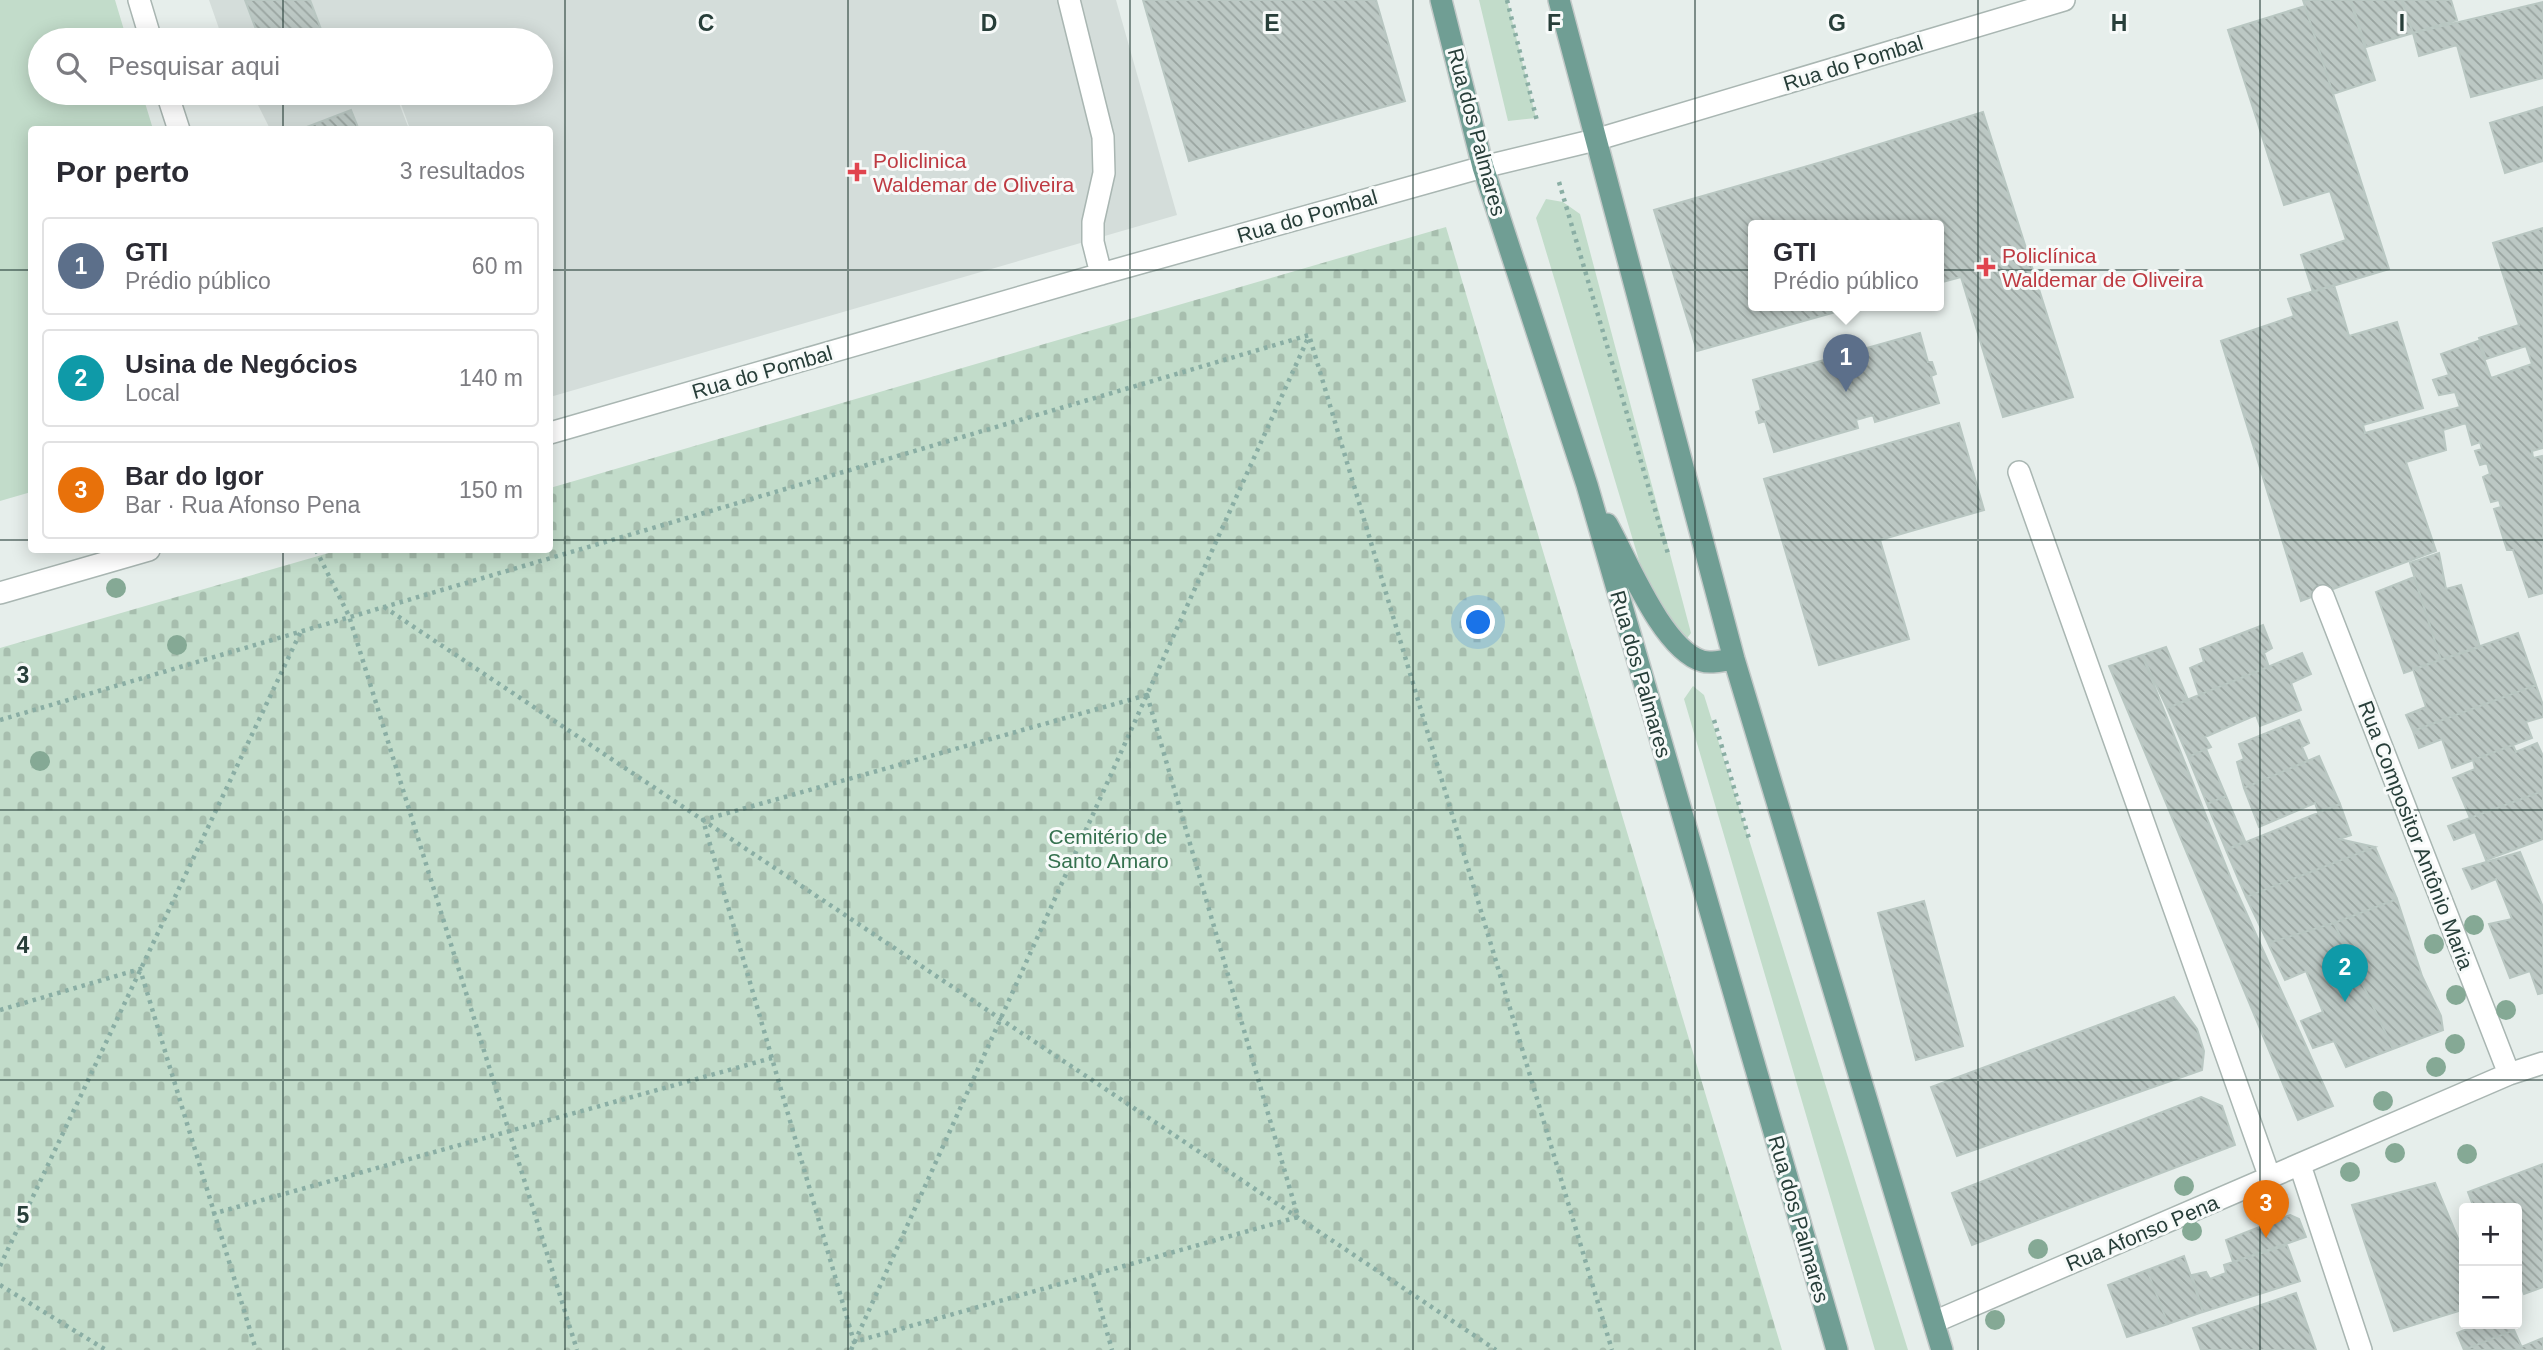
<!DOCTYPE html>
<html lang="pt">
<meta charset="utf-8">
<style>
body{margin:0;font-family:Arial,sans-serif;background:#f2f2f3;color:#2b2b33}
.controls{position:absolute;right:21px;bottom:21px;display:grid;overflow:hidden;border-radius:7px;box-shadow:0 4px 18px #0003}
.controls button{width:63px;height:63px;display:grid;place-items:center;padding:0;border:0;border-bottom:2px solid #e1e1e2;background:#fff;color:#2b2b33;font:35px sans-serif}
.you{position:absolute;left:1479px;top:623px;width:24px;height:24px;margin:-18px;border:5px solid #fff;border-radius:50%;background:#1a73e8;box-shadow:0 0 0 10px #1a73e833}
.badge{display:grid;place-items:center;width:46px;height:46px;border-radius:50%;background:#7e584e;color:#fff;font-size:23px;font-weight:700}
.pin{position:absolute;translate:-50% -58px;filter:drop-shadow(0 2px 4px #0008)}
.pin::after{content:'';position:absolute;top:37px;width:24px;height:21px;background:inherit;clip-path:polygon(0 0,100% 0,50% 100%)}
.popup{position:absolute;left:1748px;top:220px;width:196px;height:91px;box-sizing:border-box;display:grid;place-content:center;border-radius:7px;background:#fff;filter:drop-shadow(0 2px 5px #0005);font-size:23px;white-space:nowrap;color:#7c7c81}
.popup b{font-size:26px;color:#2b2b33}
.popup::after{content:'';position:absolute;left:50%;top:100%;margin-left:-14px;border:14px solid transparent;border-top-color:#fff}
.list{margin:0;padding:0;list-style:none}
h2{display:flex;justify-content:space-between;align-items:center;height:91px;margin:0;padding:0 28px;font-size:30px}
h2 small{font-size:23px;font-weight:400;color:#7c7c81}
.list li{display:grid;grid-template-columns:46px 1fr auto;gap:21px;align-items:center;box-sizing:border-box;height:98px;margin:0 14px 14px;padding:0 14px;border:2px solid #e1e1e2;border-radius:7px}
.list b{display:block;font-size:26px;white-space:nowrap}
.list p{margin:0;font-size:23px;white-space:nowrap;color:#7c7c81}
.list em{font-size:23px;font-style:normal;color:#7c7c81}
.icon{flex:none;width:38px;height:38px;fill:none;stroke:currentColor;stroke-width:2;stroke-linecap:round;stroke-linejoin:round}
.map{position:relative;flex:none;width:2543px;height:1350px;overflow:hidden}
.search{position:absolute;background:#fff;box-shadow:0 4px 18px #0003;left:28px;top:28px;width:525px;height:77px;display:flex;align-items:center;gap:18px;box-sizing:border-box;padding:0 24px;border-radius:38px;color:#7c7c81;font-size:26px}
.panel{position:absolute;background:#fff;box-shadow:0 4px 18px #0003;left:28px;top:126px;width:525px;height:427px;border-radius:7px}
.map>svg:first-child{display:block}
.built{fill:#d4ddda}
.cemetery{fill:url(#cemetery-stones)}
.green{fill:#c2dcca}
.building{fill:url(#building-back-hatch);stroke:#b9c7c2;stroke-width:2}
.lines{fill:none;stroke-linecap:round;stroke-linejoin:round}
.minor-casing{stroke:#a9b6b2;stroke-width:24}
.major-casing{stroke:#c3c9c8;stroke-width:24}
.path{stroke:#8aaea4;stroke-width:4.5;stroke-dasharray:3.5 5;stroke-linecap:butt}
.minor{stroke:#fff;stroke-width:21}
.major{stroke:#709e94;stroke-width:21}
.tree{fill:#85a995}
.grid{fill:none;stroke:#273e39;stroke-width:2;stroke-opacity:0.55}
.health-dot{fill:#e0444e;stroke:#f7faf9;stroke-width:2.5}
.labels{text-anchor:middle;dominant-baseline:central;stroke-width:6;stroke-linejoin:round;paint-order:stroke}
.street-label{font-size:21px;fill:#273e39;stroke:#f7faf9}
.health-label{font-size:21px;fill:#be3a42;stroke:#f7faf9;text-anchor:start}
.park-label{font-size:21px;fill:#35714f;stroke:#f7faf9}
.grid-label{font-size:23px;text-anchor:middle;font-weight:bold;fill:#273e39;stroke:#f7faf9;stroke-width:6;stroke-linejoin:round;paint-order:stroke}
</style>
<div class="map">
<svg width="2543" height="1350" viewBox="0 0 2543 1350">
<defs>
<pattern id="cemetery-stones" width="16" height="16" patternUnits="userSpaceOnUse" patternTransform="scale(1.75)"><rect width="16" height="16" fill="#c2dcca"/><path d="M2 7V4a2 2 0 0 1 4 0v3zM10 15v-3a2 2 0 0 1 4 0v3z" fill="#a7beae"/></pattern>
<pattern id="building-back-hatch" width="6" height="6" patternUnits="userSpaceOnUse" patternTransform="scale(1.75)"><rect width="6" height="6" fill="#bcc8c4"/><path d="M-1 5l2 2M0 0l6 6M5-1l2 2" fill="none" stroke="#99a4a0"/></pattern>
</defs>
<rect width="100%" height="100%" fill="#e6eeeb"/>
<!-- built -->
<path class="built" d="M209,0h907l61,215 -627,182v-267l-140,-1 -13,-36h144v-53h-318z
M252,93h143l14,36h-139z"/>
<!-- cemetery -->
<path class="cemetery" d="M1446,227l336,1123h-1782v-702l339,-98h211v-62z"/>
<!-- green -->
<path class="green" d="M0,0h115l12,40h-87v53h102l11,36 -121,1 -1,362 -31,9z
M1479,0h28l29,118 -28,3z
M1546,199l17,3 17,12 111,419 -9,12 -19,-5 -127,-422z
M1693,686l11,9 204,655h-33l-191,-651z"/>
<!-- building -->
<path class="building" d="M245,0h65l15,40h-65z
M1143,0h233l29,101 -216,60z
M2303,0h47l25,80 -42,14z
M2351,0h50l12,33 -47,14z
M2402,0h49l6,20 -44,13z
M2543,2v76l-72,19 -14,-52 -38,11 -6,-23z
M2305,6l84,263 -76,23 -12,-37 45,-15 -16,-49 -46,14 -56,-175z
M2543,107v54l-38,12 -15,-50z
M351,110l8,20h-60z
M1983,112l90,285 -70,20 -42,-140 -22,6v-57h-186v80h104l-160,45 -43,-141 171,-49z
M2543,228v220l-11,3 1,7 9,-2 1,3v134l-14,4 -16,-47h-6l-13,-41 7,-2 -2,-7 -8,2 -8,-25 7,-3 -3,-11 -7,2 -5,-14 7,-2 -2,-7 -8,3 -6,-22 -23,7 3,20 -40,12 30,89 -135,50 -80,-260 73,-25 -6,-17 46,-14 15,51 48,-14 26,86 -60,17 2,8 95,-26 -5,-15 -16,3 -6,-15 16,-5 -8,-21 37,-13 13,37 41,-14 -6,-18 -40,13 -7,-21 40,-13 -26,-82z
M1920,333l8,29h4l4,12 -5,2 8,27 -64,19 -2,-7 -17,5 2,8 -84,24 -9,-31 -6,2 -3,-11 5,-2 -8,-30z
M1959,423l25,87 -104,30 29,99 -90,26 -55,-186z
M2439,553l7,36 15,-4 19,62 -39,13 -31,-97z
M2414,577l27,83 -37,13 -28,-81z
M2263,625l9,23 -8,5 5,14 -70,28 -9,-27 14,-6 -4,-13z
M2518,633l18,52 -123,46 -7,-16 20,-8 -13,-38z
M2166,647l22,53 -21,8 -25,-53z
M2302,653l9,21 -20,9 10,27 -41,16 -4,-11 -51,22 6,10 -23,10 -21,-49z
M2142,655l90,226 101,225 -35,14 -189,-454z
M2536,685l7,20v12l-17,5 6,16 -80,30 -10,-29 -23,9 -6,-17z
M2299,720l10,23 -7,4 6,14 -64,27 -7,-26 7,-3 -5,-15z
M2537,743l6,13v35l-73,27 -17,-40 22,-9 -2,-9 40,-15 3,7z
M2206,749l20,47 -19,8 -19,-47z
M2319,756l21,48 -22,8 -3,-9 -56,24 -15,-39z
M2543,791v48l-57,21 -11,-28 -21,8 -6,-14z
M2226,796l19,45 -19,9 -19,-46z
M2340,804l11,31 -12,4 36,8 -129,50 -20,-47z
M2375,847l22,52 -63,24 -66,20 -22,-46z
M2520,852l23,55v86l-5,1 -8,-23 -20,7 -21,-54 23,-5 -16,-40 -24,10 -9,-20z
M2397,899l25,77 19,40 2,14 -50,19 -59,-126z
M1924,901l39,145 -47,14 -38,-147z
M2334,923l59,126 -47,18 -12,-26 -21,7 -12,-27 22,-9 -17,-41 -21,9 -17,-37z
M2174,997l23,32 7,22 -2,19 -245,86 -26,-69z
M2201,1097l21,9 13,39 -263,100 -20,-52z
M2543,1164v123l-19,7 -7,-21v-65h-43l-6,-16z
M2435,1183l29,70 -2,57 -68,21 -42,-126z
M2290,1215l9,4 7,18 -73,25 -7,-22z
M2287,1245l13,36 -97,31 -11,-37 14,-3 4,7 16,-6 -2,-8z
M2184,1256l19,56 -35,12 -21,-54z
M2147,1270l21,54 -41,13 -19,-52z
M2296,1293l20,57h-115l-8,-22z
M2479,1324h33l2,6 -50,20 -7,-17z
M2514,1330l9,20h-59z
M2543,1338v12h-21l-1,-3z"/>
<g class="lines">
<defs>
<path id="minor" d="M139,0l12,40
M1069,0l34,137 1,36 -11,49v20l8,32
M167,93l12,37
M550,433l551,-159 382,-107 112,-27 469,-140
M2019,472l251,706
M0,593l149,-43
M2323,596l186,478
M2300,1165l61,185
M1934,1322l575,-248 34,-11"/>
<path id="major" d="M1441,0l42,167 104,318 250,865
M1559,0l175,659 208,691
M1607,524c20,35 55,125 95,137 9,3 22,-1 32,-2"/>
</defs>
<!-- minor casing -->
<use href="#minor" class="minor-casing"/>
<!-- major casing -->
<use href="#major" class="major-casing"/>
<!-- path -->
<path class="path" d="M1507,0l30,121
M1559,182l110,375
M316,550l33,66 228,734
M384,607l1112,743
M1147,695l151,522 -444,125 -151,-522z
M0,720l1309,-385 303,1015
M1714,720l36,122
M0,1010l140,-41 116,381
M212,1214l560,-156
M0,1266l302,-637
M1091,1275l21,75
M0,1285l106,65
M851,1350l458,-1014"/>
<!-- minor -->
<use href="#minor" class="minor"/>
<!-- major -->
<use href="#major" class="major"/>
</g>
<!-- trees -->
<g class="tree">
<circle cx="116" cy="588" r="10"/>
<circle cx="177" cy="645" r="10"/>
<circle cx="40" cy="761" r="10"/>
<circle cx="2474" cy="925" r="10"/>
<circle cx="2434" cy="944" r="10"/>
<circle cx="2456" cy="995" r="10"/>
<circle cx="2506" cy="1010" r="10"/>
<circle cx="2455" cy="1044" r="10"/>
<circle cx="2436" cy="1067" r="10"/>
<circle cx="2383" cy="1101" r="10"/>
<circle cx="2395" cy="1153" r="10"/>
<circle cx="2467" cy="1154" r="10"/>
<circle cx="2350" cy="1172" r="10"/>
<circle cx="2184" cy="1186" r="10"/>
<circle cx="2192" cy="1231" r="10"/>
<circle cx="2038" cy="1249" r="10"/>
<circle cx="1995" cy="1320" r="10"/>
</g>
<!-- grid -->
<path class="grid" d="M283,0v40M565,0v1350M848,0v1350M1130,0v1350M1413,0v1350M1695,0v1350M1978,0v1350M2260,0v1350M283,93v37M0,270h32M550,270h1993M0,540h32M550,540h1993M283,550v800M0,810h2543M0,1080h2543"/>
<!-- markers -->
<g class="health-dot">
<path d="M853.5 161.5h7v7h7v7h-7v7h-7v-7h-7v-7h7z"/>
<path d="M1982.5 256.5h7v7h7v7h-7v7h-7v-7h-7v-7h7z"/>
</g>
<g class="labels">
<!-- street labels -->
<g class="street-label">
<text transform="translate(1853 63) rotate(-17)">Rua do Pombal</text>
<text transform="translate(1477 132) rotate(75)">Rua dos Palmares</text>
<text transform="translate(1307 216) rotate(-16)">Rua do Pombal</text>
<text transform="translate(762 372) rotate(-16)">Rua do Pombal</text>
<text transform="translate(1641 674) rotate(74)">Rua dos Palmares</text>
<text transform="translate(2416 835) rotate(69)">Rua Compositor Antônio Maria</text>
<text transform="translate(1799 1219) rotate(74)">Rua dos Palmares</text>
<text transform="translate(2142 1233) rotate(-23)">Rua Afonso Pena</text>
</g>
<!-- health labels -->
<g class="health-label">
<text x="873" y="160">Policlinica<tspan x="873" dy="24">Waldemar de Oliveira</tspan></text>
<text x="2002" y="255">Policlínica<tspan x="2002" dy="24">Waldemar de Oliveira</tspan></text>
</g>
<!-- park labels -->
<g class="park-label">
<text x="1108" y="836">Cemitério de<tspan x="1108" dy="24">Santo Amaro</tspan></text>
</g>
</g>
<g class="grid-label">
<text x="706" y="31">C</text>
<text x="989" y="31">D</text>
<text x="1272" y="31">E</text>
<text x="1554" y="31">F</text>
<text x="1837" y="31">G</text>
<text x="2119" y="31">H</text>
<text x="2402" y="31">I</text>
<text x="23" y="683">3</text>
<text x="23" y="953">4</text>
<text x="23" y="1223">5</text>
</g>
</svg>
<div class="controls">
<button>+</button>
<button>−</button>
</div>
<div class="you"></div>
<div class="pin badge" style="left:1846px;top:392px;background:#5c6f8a">1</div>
<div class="popup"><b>GTI</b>Prédio público</div>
<div class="pin badge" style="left:2345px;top:1002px;background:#0f9aa8">2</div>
<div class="pin badge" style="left:2266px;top:1238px;background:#e8710a">3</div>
<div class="search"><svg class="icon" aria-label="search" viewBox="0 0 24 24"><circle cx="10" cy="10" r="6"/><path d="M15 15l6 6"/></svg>Pesquisar aqui</div>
<section class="panel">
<h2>Por perto<small>3 resultados</small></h2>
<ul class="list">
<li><span class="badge" style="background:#5c6f8a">1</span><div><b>GTI</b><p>Prédio público</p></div><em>60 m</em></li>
<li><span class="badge" style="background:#0f9aa8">2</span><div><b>Usina de Negócios</b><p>Local</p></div><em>140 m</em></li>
<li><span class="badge" style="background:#e8710a">3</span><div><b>Bar do Igor</b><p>Bar · Rua Afonso Pena</p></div><em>150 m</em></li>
</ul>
</section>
</div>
